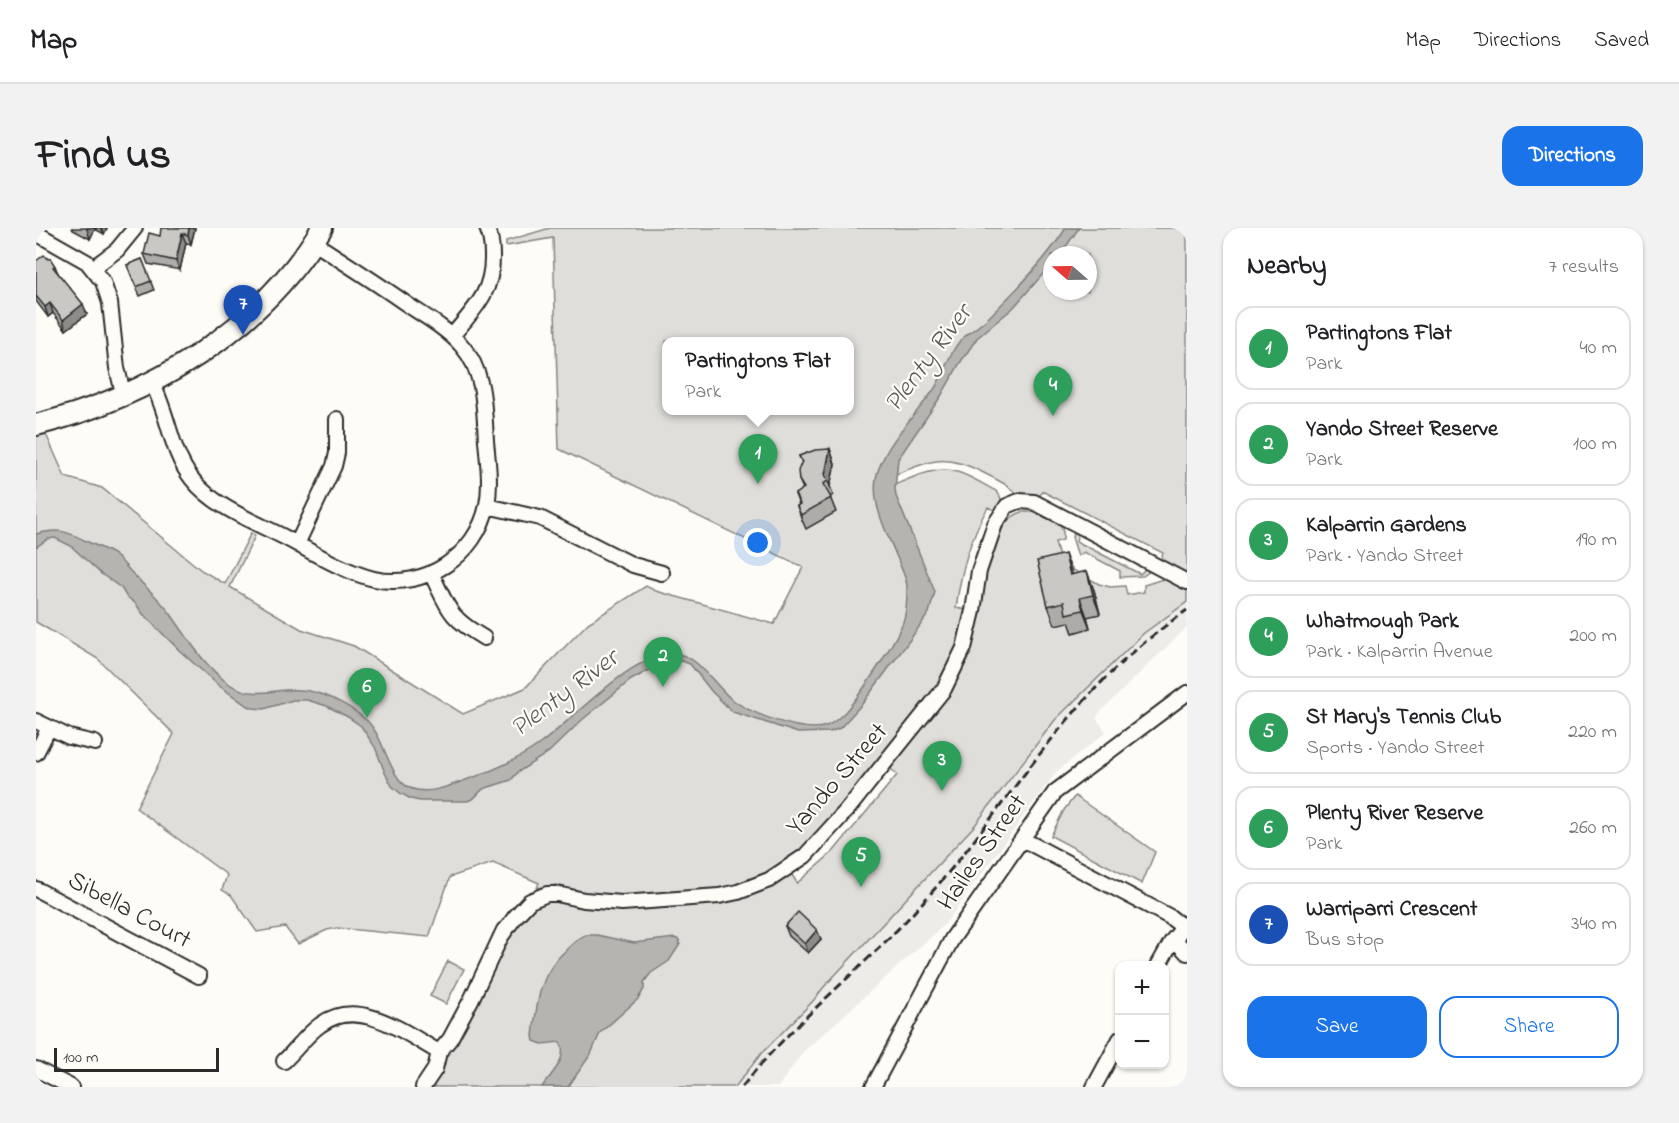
<!DOCTYPE html>
<meta charset="utf-8">
<style>
body{margin:0;font-family:"Indie Flower",sans-serif;background:#f2f2f2;color:#202124}
.controls{position:absolute;right:18px;bottom:18px;display:grid;overflow:hidden;border-radius:12px;box-shadow:0 2px 4px #0004}
.controls button{width:54px;height:54px;display:grid;place-items:center;padding:0;border:0;border-bottom:2px solid #e0e0e0;background:#fff;color:#202124;font:30px sans-serif}
.compass{position:absolute;left:1007px;top:18px;width:54px;height:54px;border-radius:50%;background:#fff;box-shadow:0 2px 4px #0004;rotate:290deg}
.scale{position:absolute;left:18px;bottom:15px;width:165px;box-sizing:border-box;padding-left:6px;border:3px solid #2b2b2b;border-top:0;font-size:16px;line-height:21px;white-space:nowrap;color:#2b2b2b;-webkit-text-stroke:4px #fdfcf7;paint-order:stroke}
.you{position:absolute;left:722px;top:315px;width:21px;height:21px;margin:-15px;border:4px solid #fff;border-radius:50%;background:#1a73e8;box-shadow:0 0 0 9px #1a73e833}
.badge{display:grid;place-items:center;width:39px;height:39px;border-radius:50%;background:#1a73e8;color:#fff;font-size:20px;font-weight:700}
.pin{position:absolute;translate:-50% -50px;filter:drop-shadow(0 2px 3px #0008)}
.pin::after{content:'';position:absolute;top:32px;width:21px;height:18px;background:inherit;clip-path:polygon(0 0,100% 0,50% 100%)}
.popup{position:absolute;left:626px;top:109px;width:192px;height:78px;box-sizing:border-box;display:grid;place-content:center;border-radius:12px;background:#fff;filter:drop-shadow(0 2px 4px #0005);font-size:20px;white-space:nowrap;color:#757577}
.popup b{font-size:22px;color:#202124}
.popup::after{content:'';position:absolute;left:50%;top:100%;margin-left:-12px;border:12px solid transparent;border-top-color:#fff}
.list{margin:0;padding:0;list-style:none}
h2{display:flex;justify-content:space-between;align-items:center;height:78px;margin:0;padding:0 24px;font-size:26px}
h2 small{font-size:20px;font-weight:400;color:#757577}
.list li{display:grid;grid-template-columns:39px 1fr auto;gap:18px;align-items:center;box-sizing:border-box;height:84px;margin:0 12px 12px;padding:0 12px;border:2px solid #e0e0e0;border-radius:18px}
.list b{display:block;font-size:22px;white-space:nowrap}
.list p{margin:0;font-size:20px;white-space:nowrap;color:#757577}
.list em{font-size:20px;font-style:normal;color:#757577}
.actions{display:flex;gap:12px;padding:18px 24px}
.actions a{flex:1;padding:14px 0;border:2px solid #1a73e8;border-radius:18px;text-align:center;font-size:21px;color:#1a73e8}
.actions .main{background:#1a73e8;color:#fff}
.map{position:relative;flex:none;width:1151px;height:859px;overflow:hidden;border-radius:18px}
header{display:flex;align-items:center;gap:36px;box-sizing:border-box;height:84px;padding:0 30px;background:#fff;border-bottom:2px solid #e0e0e0}
header strong{font-size:28px}
nav{display:flex;gap:33px;margin-inline-start:auto;font-size:21px}
.intro{display:flex;align-items:center;justify-content:space-between;box-sizing:border-box;height:144px;padding:0 36px}
h1{margin:0;font-size:42px}
.button{padding:15px 27px;border-radius:18px;background:#1a73e8;color:#fff;font-size:21px;font-weight:700}
main{display:flex;gap:36px;padding:0 36px}
aside{flex:1;background:#fff;border-radius:18px;box-shadow:0 2px 4px #0004}
.map>svg:first-child{display:block}
.built{fill:#edece8}
.green{fill:#dfdeda;stroke:#858482;stroke-width:1.5;fill-rule:evenodd}
.water{fill:#b5b4b1;stroke:#7e7d7b;stroke-width:1.5}
.lines{fill:none;stroke-linecap:round;stroke-linejoin:round}
.street-casing{stroke:#2b2b2b;stroke-width:18}
.secondary-casing{stroke:#2b2b2b;stroke-width:24}
.street{stroke:#fdfcf7;stroke-width:14}
.secondary{stroke:#fdfcf7;stroke-width:20}
.rail{stroke:#2b2b2b;stroke-width:3;stroke-dasharray:9 4.5;stroke-linecap:butt}
.wall{fill:#adaca9;stroke:#2b2b2b;stroke-width:1.5}
.shaded-wall{fill:#8d8c89;stroke:#2b2b2b;stroke-width:1.5}
.building{fill:#c9c8c4;stroke:#2b2b2b;stroke-width:1.5}
.labels{text-anchor:middle;dominant-baseline:central;stroke-width:4.5;stroke-linejoin:round;paint-order:stroke}
.street-label{font-size:26px;fill:#2b2b2b;stroke:#fdfcf7}
.water-label{font-size:27px;font-style:italic;fill:#5b5b5a;stroke:#fdfcf7}
</style>
<header>
<strong>Map</strong>
<nav><a>Map</a><a>Directions</a><a>Saved</a></nav>
</header>
<div class="intro"><h1>Find us</h1><a class="button">Directions</a></div>
<main>
<div class="map">
<svg width="1151" height="859" viewBox="0 0 1151 859">
<rect width="100%" height="100%" fill="#fdfcf7"/>
<filter id="ink" filterUnits="userSpaceOnUse"><feTurbulence type="fractalNoise" baseFrequency=".0167" numOctaves="2"/><feDisplacementMap in="SourceGraphic" scale="12" xChannelSelector="R" yChannelSelector="G"/><feConvolveMatrix kernelMatrix="1 2 1 2 8 2 1 2 1" color-interpolation-filters="sRGB"/></filter>
<g filter="url(#ink)">
<!-- built -->
<path class="built" d="M1151,374v25l-85,83 -6,8 10,14 -50,40 -111,152 -141,127 -26,36h-43l45,-54 33,-32 10,-13 152,-163 80,-105 89,-87z"/>
<!-- green -->
<path class="green" d="M514,0h637v347l-27,-13 3,-9 -121,-62 -4,9c-6,-2 -13,-2 -18,-5 -7,-3 -12,-10 -19,-13 -57,-31 -60,-25 -118,-3l1,10c20,-7 51,-25 73,-17 14,4 27,13 39,19 7,7 6,12 2,21l-10,-5c-19,33 -27,65 -32,101l11,2v9l-13,38 -21,38 -123,150 -26,20 -35,18 -30,8 -71,6 -51,-1 -41,-11 -19,3 2,-5 -46,-20 -43,14 -21,60 -92,-9 -10,2 -29,14 -13,-17 -28,5 -26,-37 -9,-5 5,-15 -91,-67 38,-74 -76,-75 -62,-37v-188l9,-2 20,45 37,11 99,82 24,14 26,-51 4,3 -25,51 71,42 53,17 109,68 62,-26 63,-65 58,-37 10,5 118,33 29,-57 -244,-118 -6,-211 -47,8v-5zM1016,27h36v36h-36zM630,113h183v69h-183z
M986,284h11l27,12 3,8v8l-8,2 6,23 8,-2 4,7 26,14 11,3 15,-1 2,9 17,-3v-7l22,-7 21,10v14l-43,31 -89,87 -80,105 -152,163 -10,13 -52,53 -26,33h-307l76,-143 20,-34 23,-12 71,11h29l73,-7 71,-29 6,10 36,-31 64,-77 -8,-8 49,-61 57,-165c8,-14 12,-24 27,-29z
M1042,304l-2,9 64,33 6,-6 4,3 -7,5 -23,1v-6l-36,-19 -6,4 -6,-19 2,-4z
M1039,568l80,56 -13,32 -91,-48 13,-26z
M412,733l16,8 -18,35 -16,-8z"/>
<!-- water -->
<path class="water" d="M1030,0h13l-19,27h-8v9l-39,44 -36,30 -17,25 -19,33 -43,63 -3,30 1,7 39,96 -6,21 -20,28 -47,63 -22,24 -10,4 -32,1 -65,-21 -21,-20 -22,-28 -12,-4 -25,8 -22,12 -49,40 -33,32 -31,20 -7,8 -28,9 -10,10 -6,2h-47l-9,-2 -11,-6 -8,-7 -7,-13 -10,-26 -14,-21 -13,-9 -21,-11 -20,-6h-14l-29,9 -11,-1 -7,-3 -28,-20 -38,-34 -37,-37 -7,-10 -10,-8 -5,-8 -21,-15 -29,-27 -16,-8 -7,1 -12,8v-13c23,-6 31,-3 52,8 9,4 20,8 28,14 6,5 11,12 16,17 13,14 27,25 38,40 17,23 31,49 54,67 27,22 47,8 76,10 22,1 47,14 64,28 21,16 24,61 46,70 16,7 38,-1 53,-7 27,-9 55,-21 78,-38 33,-24 93,-93 136,-89 21,2 37,30 53,44 19,15 73,36 96,28 6,-2 14,-9 19,-14 16,-18 52,-71 59,-93 3,-9 3,-23 3,-32 0,-7 -4,-15 -7,-22 -11,-30 -34,-65 -21,-97 12,-31 35,-51 54,-77 10,-14 15,-36 26,-49 8,-9 21,-16 30,-25 28,-28 56,-56 77,-89z
M550,707h11l37,8 41,-5 4,2 1,4 -11,17 -18,12 -7,9v7l-6,10 -38,34 -9,21 -23,33h-26c9,-13 27,-29 18,-45l-18,2 -8,-3 -1,-5c4,-35 6,-62 34,-87 6,-6 11,-11 19,-14z"/>
<g class="lines">
<defs>
<path id="street" d="M0,5l51,29 16,20 7,21 7,65 7,29
M58,39l23,-17 18,-22
M416,108c22,-27 41,-43 40,-81 0,-9 -1,-18 -5,-27
M116,155c17,31 18,68 40,96 22,28 61,42 92,58 27,14 60,35 90,42 50,11 103,-23 113,-74 4,-21 1,-43 -1,-64 -2,-33 -1,-69 -24,-95 -15,-17 -36,-29 -54,-41 -31,-22 -63,-42 -95,-63
M451,278l53,12 93,47 29,8
M261,316l37,-78 3,-13v-34
M395,345c18,36 17,44 53,65
M0,493l33,16 26,6
M0,525l13,-25
M986,611l148,78 13,10
M0,661l163,87
M464,710l15,-21 15,-16 17,-7h10l27,6 38,3 97,-7 19,-4 31,-12 36,-24 42,-46 97,-121 20,-41 9,-37 6,-40 16,-47 12,-18 12,-5 15,1 153,80
M1138,711l13,14
M1122,738l14,-25 15,-18
M248,833c12,-11 22,-26 36,-36 38,-29 85,8 119,27
M0,841l35,18
M387,859l12,-18 4,-17 11,-13 21,-39 33,-70
M837,859l79,-148 103,-147 132,-99
M1058,859l26,-48"/>
<path id="secondary" d="M0,197c115,-29 223,-93 286,-197"/>
</defs>
<!-- street casing -->
<use href="#street" class="street-casing"/>
<!-- secondary casing -->
<use href="#secondary" class="secondary-casing"/>
<!-- street -->
<use href="#street" class="street"/>
<!-- secondary -->
<use href="#secondary" class="secondary"/>
<!-- rail -->
<path class="rail" d="M706,859c53,-68 124,-120 181,-185 58,-64 104,-138 162,-202 30,-34 65,-64 102,-90"/>
</g>
<!-- wall -->
<path class="wall" d="M36,0h35l-3,6 -9,-5 -5,10 -17,-9z
M159,0l-4,16 -5,-1 -6,27 -32,-6 -4,-10 16,-18z
M12,31l7,7 3,7 29,41 -21,16 -13,-17 -5,4 -12,-16v-40z
M106,31l12,31 -14,6 -13,-31z
M794,221l5,15 -5,22 3,9 -3,2 6,15 -30,17 -4,-9 -5,-14 2,-1 -4,-11 8,-5 -4,-9 3,-17 -3,-7z
M1036,347l22,15 6,24 -13,3 3,11 -17,5 -4,-11 -14,3 -7,-19z
M749,698l36,13 -13,14 -19,-17z"/>
<!-- shaded-wall -->
<path class="shaded-wall" d="M51,0h7l1,1 -5,10 -3,-10z
M65,0h6l-3,6z
M153,0h6l-4,16 -3,-9z
M146,5l4,10 -6,27 -4,-9z
M14,75l3,10 -5,4 -3,-10z
M47,76l4,10 -21,16 -3,-10z
M794,221l5,15 -5,22 -5,-11z
M1029,326l7,19 5,21 -7,-19z
M1051,343l7,19 6,24 -7,-19z
M1044,370l7,19 3,11 -7,-18z
M781,702l4,9 -13,14 -3,-9z"/>
<!-- building -->
<path class="building" d="M125,0h28l-1,7 -6,-2 -6,28 -32,-7 5,-21 11,3z
M8,27l4,4 2,-1 5,8 -2,1 30,37 -20,16 -13,-17 -5,4 -9,-11v-35z
M106,31l9,22 -15,6 -9,-22z
M794,221l-5,26 3,6 -5,3 8,14 -30,17 -4,-9 3,-2 -5,-10 9,-6 -5,-8 -1,-9 4,-10 -3,-5 16,-6z
M1029,326l5,21 17,-4 6,24 -13,3 3,12 -17,4 -2,-12 -16,4 -11,-45z
M762,684l19,18 -12,14 -20,-18z"/>
</g>
<g class="labels">
<!-- street labels -->
<g class="street-label">
<text transform="translate(802 552) rotate(-49)">Yando Street</text>
<text transform="translate(947 625) rotate(-55)">Hailes Street</text>
<text transform="translate(93 683) rotate(28)">Sibella Court</text>
</g>
<!-- water labels -->
<g class="water-label">
<text transform="translate(893 131) rotate(-53)">Plenty River</text>
<text transform="translate(529 466) rotate(-37)">Plenty River</text>
</g>
</g>
</svg>
<div class="controls">
<button>+</button>
<button>−</button>
</div>
<svg class="compass" viewBox="-18 -18 36 36"><path d="M0-13l5 13h-10z" fill="#e53935"/><path d="M0 13l5-13h-10z" fill="#757577"/></svg>
<div class="scale">100 m</div>
<div class="you"></div>
<div class="pin badge" style="left:722px;top:256px;background:#2e9e5b">1</div>
<div class="popup"><b>Partingtons Flat</b>Park</div>
<div class="pin badge" style="left:627px;top:459px;background:#2e9e5b">2</div>
<div class="pin badge" style="left:906px;top:563px;background:#2e9e5b">3</div>
<div class="pin badge" style="left:1017px;top:188px;background:#2e9e5b">4</div>
<div class="pin badge" style="left:825px;top:659px;background:#2e9e5b">5</div>
<div class="pin badge" style="left:331px;top:490px;background:#2e9e5b">6</div>
<div class="pin badge" style="left:207px;top:107px;background:#1a4fb4">7</div>
</div>
<aside>
<h2>Nearby<small>7 results</small></h2>
<ul class="list">
<li><span class="badge" style="background:#2e9e5b">1</span><div><b>Partingtons Flat</b><p>Park</p></div><em>40 m</em></li>
<li><span class="badge" style="background:#2e9e5b">2</span><div><b>Yando Street Reserve</b><p>Park</p></div><em>100 m</em></li>
<li><span class="badge" style="background:#2e9e5b">3</span><div><b>Kalparrin Gardens</b><p>Park · Yando Street</p></div><em>190 m</em></li>
<li><span class="badge" style="background:#2e9e5b">4</span><div><b>Whatmough Park</b><p>Park · Kalparrin Avenue</p></div><em>200 m</em></li>
<li><span class="badge" style="background:#2e9e5b">5</span><div><b>St Mary's Tennis Club</b><p>Sports · Yando Street</p></div><em>220 m</em></li>
<li><span class="badge" style="background:#2e9e5b">6</span><div><b>Plenty River Reserve</b><p>Park</p></div><em>260 m</em></li>
<li><span class="badge" style="background:#1a4fb4">7</span><div><b>Warriparri Crescent</b><p>Bus stop</p></div><em>340 m</em></li>
</ul>
<div class="actions"><a class="main">Save</a><a>Share</a></div>
</aside>
</main>
